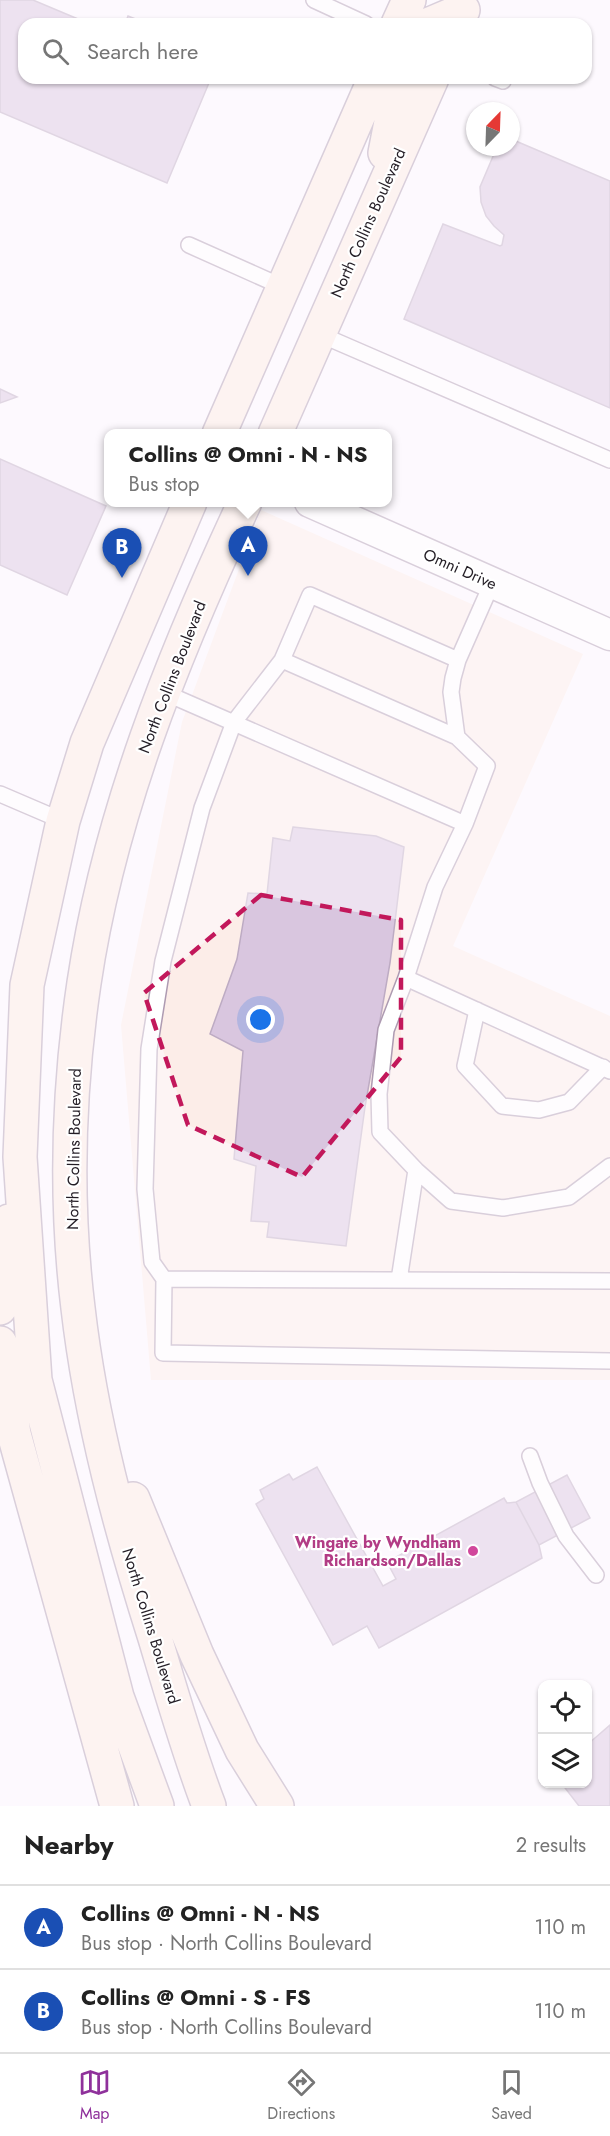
<!DOCTYPE html>
<meta charset="utf-8">
<style>
body{margin:0;font-family:Jost,sans-serif;background:#f6f6f6;color:#222}
.controls{position:absolute;right:18px;bottom:18px;display:grid;overflow:hidden;border-radius:12px;box-shadow:0 2px 4px #0004}
.controls button{width:54px;height:54px;display:grid;place-items:center;padding:0;border:0;border-bottom:2px solid #e0e0e0;background:#fff;color:#222;font:30px sans-serif}
.compass{position:absolute;left:466px;top:102px;width:54px;height:54px;border-radius:50%;background:#fff;box-shadow:0 2px 4px #0004;rotate:23deg}
.you{position:absolute;left:261px;top:1020px;width:21px;height:21px;margin:-15px;border:4px solid #fff;border-radius:50%;background:#1a73e8;box-shadow:0 0 0 9px #1a73e833}
.badge{display:grid;place-items:center;width:39px;height:39px;border-radius:50%;background:#8f319b;color:#fff;font-size:20px;font-weight:700}
.pin{position:absolute;translate:-50% -50px;filter:drop-shadow(0 2px 3px #0008)}
.pin::after{content:'';position:absolute;top:32px;width:21px;height:18px;background:inherit;clip-path:polygon(0 0,100% 0,50% 100%)}
.popup{position:absolute;left:104px;top:429px;width:288px;height:78px;box-sizing:border-box;display:grid;place-content:center;border-radius:12px;background:#fff;filter:drop-shadow(0 2px 4px #0005);font-size:20px;white-space:nowrap;color:#767676}
.popup b{font-size:22px;color:#222}
.popup::after{content:'';position:absolute;left:50%;top:100%;margin-left:-12px;border:12px solid transparent;border-top-color:#fff}
.list{margin:0;padding:0;list-style:none}
h2{display:flex;justify-content:space-between;align-items:center;height:78px;margin:0;padding:0 24px;font-size:26px}
h2 small{font-size:20px;font-weight:400;color:#767676}
.list li{display:grid;grid-template-columns:39px 1fr auto;gap:18px;align-items:center;box-sizing:border-box;height:84px;padding:0 24px;border-top:2px solid #e0e0e0}
.list b{display:block;font-size:22px;white-space:nowrap}
.list p{margin:0;font-size:20px;white-space:nowrap;color:#767676}
.list em{font-size:20px;font-style:normal;color:#767676}
.icon{flex:none;width:33px;height:33px;fill:none;stroke:currentColor;stroke-width:2;stroke-linecap:round;stroke-linejoin:round}
.map{position:relative;flex:none;width:610px;height:1806px;overflow:hidden}
.search{position:absolute;background:#fff;box-shadow:0 2px 4px #0004;left:18px;right:18px;top:18px;height:66px;display:flex;align-items:center;gap:15px;box-sizing:border-box;padding:0 21px;border-radius:18px;color:#767676;font-size:22px}
.sheet{height:246px;background:#fff}
nav{display:flex;justify-content:space-around;align-items:center;box-sizing:border-box;height:84px;border-top:2px solid #e0e0e0;background:#fff;font-size:16px;color:#767676}
nav a{display:grid;justify-items:center;gap:3px}
nav .on{color:#8f319b}
.map>svg:first-child{display:block}
.commercial{fill:#fcede8}
.building{fill:#d9c6df;stroke:#bdabc3;stroke-width:1.5}
.lines{fill:none;stroke-linecap:round;stroke-linejoin:round}
.service-casing{stroke:#ae9bb2;stroke-width:18}
.minor-casing{stroke:#ae9bb2;stroke-width:33}
.secondary-casing{stroke:#ae9bb2;stroke-width:36}
.service{stroke:#fff;stroke-width:15}
.minor{stroke:#fff;stroke-width:30}
.secondary{stroke:#fcebe3;stroke-width:33}
.marked{fill:none;stroke:#c2185b;stroke-width:4.5;stroke-dasharray:12 8;stroke-linejoin:round}
.hotel-dot{fill:#d1479c;stroke:#fff;stroke-width:2}
.labels{text-anchor:middle;dominant-baseline:central;stroke-width:4.5;stroke-linejoin:round;paint-order:stroke}
.street-label{font-size:16px;fill:#231d25;stroke:#fff}
.hotel-label{font-size:16px;font-weight:bold;fill:#b23c85;stroke:#fff;text-anchor:end}
</style>
<div class="map">
<svg width="610" height="1806" viewBox="0 0 610 1806">
<rect width="100%" height="100%" fill="#fdf9fe"/>
<!-- commercial -->
<path class="commercial" d="M261,510l322,144 -130,292 157,70v364h-459l-30,-355 61,-303z"/>
<!-- building -->
<path class="building" d="M0,0h33l57,24h-66v54h187l-44,105 -167,-71z
M128,16l20,8h-23z
M511,139l99,42v227l-206,-89 39,-95 57,22 2,-1 2,-10 -10,-9 -8,-10 -5,-14 -1,-15 17,-40h14z
M0,389l17,8 -17,6z
M0,459l106,47 -39,89 -67,-30z
M293,827l83,9 28,11 -14,116 -25,144 -19,139 -79,-9 2,-15 -18,-1 5,-55 -22,-7 9,-108 -33,-17 27,-75 11,-66 19,1 6,-56 17,3z
M317,1467l66,119 13,-7 -9,-17 117,-64 3,5 9,-1 23,43 3,13 -163,90 -12,-22 -34,19 -77,-141 8,-5 -4,-9 29,-16 4,6z
M567,1475l23,43 -51,27 -23,-43z
M610,1725v81h-31l-17,-22h26v-40z"/>
<g class="lines">
<defs>
<path id="service" d="M314,0l52,24
M495,78l8,3
M189,245l94,42
M319,334l291,126
M492,583l-34,77 -5,18 -2,14 6,45 30,29 -22,58 -30,63 -29,91 204,93
M282,660l175,77
M458,660l-148,-65 -28,65 -48,62 -32,86 -39,153 -14,88 -4,140 7,73 12,17 446,2
M163,692l302,132
M0,794l63,27
M406,978l-20,52 -7,64 1,38 36,38
M477,1010l-12,56 37,40 37,4 30,-8 34,-35
M164,1279l-1,74 447,8
M399,1280l17,-110 35,31 52,7 66,-11 41,-31
M530,1456l10,27 26,53 30,39"/>
<path id="minor" d="M310,502l300,133"/>
<path id="secondary" d="M398,24l11,-24
M430,24l33,-14
M385,153l10,-52 1,-23
M219,434l156,-356
M275,434l157,-356
M0,1308l9,-87
M0,1343l14,91 103,372
M133,1499l64,156 45,95 35,56
M157,1806l-40,-109 -82,-317 -15,-223 7,-172 36,-164 24,-78 103,-241
M209,1806c-21,-55 -37,-111 -54,-168 -34,-107 -64,-217 -77,-330 -13,-107 -10,-217 6,-325 25,-168 89,-327 161,-481"/>
</defs>
<!-- service casing -->
<use href="#service" class="service-casing"/>
<!-- minor casing -->
<use href="#minor" class="minor-casing"/>
<!-- secondary casing -->
<use href="#secondary" class="secondary-casing"/>
<!-- service -->
<use href="#service" class="service"/>
<!-- minor -->
<use href="#minor" class="minor"/>
<!-- secondary -->
<use href="#secondary" class="secondary"/>
</g>
<!-- marked area -->
<path d="M0 0H610V1806H0ZM261,895l140,25v137l-99,120 -114,-52 -44,-132z" fill="#fdf9fe" fill-opacity=".55" fill-rule="evenodd"/>
<path class="marked" d="M261,895l140,25v137l-99,120 -114,-52 -44,-132z"/>
<!-- markers -->
<circle class="hotel-dot" cx="473" cy="1551" r="6"/>
<g class="labels">
<!-- street labels -->
<g class="street-label">
<text transform="translate(368 223) rotate(-66)">North Collins Boulevard</text>
<text transform="translate(460 569) rotate(24)">Omni Drive</text>
<text transform="translate(172 677) rotate(-69)">North Collins Boulevard</text>
<text transform="translate(74 1149) rotate(-89)">North Collins Boulevard</text>
<text transform="translate(151 1626) rotate(73)">North Collins Boulevard</text>
</g>
<!-- hotel labels -->
<g class="hotel-label">
<text x="461" y="1542">Wingate by Wyndham<tspan x="461" dy="18">Richardson/Dallas</tspan></text>
</g>
</g>
</svg>
<div class="controls">
<button><svg class="icon" aria-label="locate" viewBox="0 0 24 24"><circle cx="12" cy="12" r="6"/><path d="M12 2v4M12 18v4M2 12h4M18 12h4"/></svg></button>
<button><svg class="icon" aria-label="layers" viewBox="0 0 24 24"><path d="M12 4l9 5-9 5-9-5zM3 14l9 5 9-5"/></svg></button>
</div>
<svg class="compass" viewBox="-18 -18 36 36"><path d="M0-13l5 13h-10z" fill="#e53935"/><path d="M0 13l5-13h-10z" fill="#767676"/></svg>
<div class="you"></div>
<div class="pin badge" style="left:248px;top:576px;background:#1a4fb4">A</div>
<div class="popup"><b>Collins @ Omni - N - NS</b>Bus stop</div>
<div class="pin badge" style="left:122px;top:578px;background:#1a4fb4">B</div>
<div class="search"><svg class="icon" aria-label="search" viewBox="0 0 24 24"><circle cx="10" cy="10" r="6"/><path d="M15 15l6 6"/></svg>Search here</div>
</div>
<section class="sheet">
<h2>Nearby<small>2 results</small></h2>
<ul class="list">
<li><span class="badge" style="background:#1a4fb4">A</span><div><b>Collins @ Omni - N - NS</b><p>Bus stop · North Collins Boulevard</p></div><em>110 m</em></li>
<li><span class="badge" style="background:#1a4fb4">B</span><div><b>Collins @ Omni - S - FS</b><p>Bus stop · North Collins Boulevard</p></div><em>110 m</em></li>
</ul>
</section>
<nav>
<a class="on"><svg class="icon" aria-label="map" viewBox="0 0 24 24"><path d="M3 6l6-2 6 2 6-2v14l-6 2-6-2-6 2zM9 4v14M15 6v14"/></svg>Map</a>
<a><svg class="icon" aria-label="directions" viewBox="0 0 24 24"><path d="M12 3l9 9-9 9-9-9zM9 14v-3h6M13 9l2 2-2 2"/></svg>Directions</a>
<a><svg class="icon" aria-label="saved" viewBox="0 0 24 24"><path d="M7 4h10v16l-5-4-5 4z"/></svg>Saved</a>
</nav>
